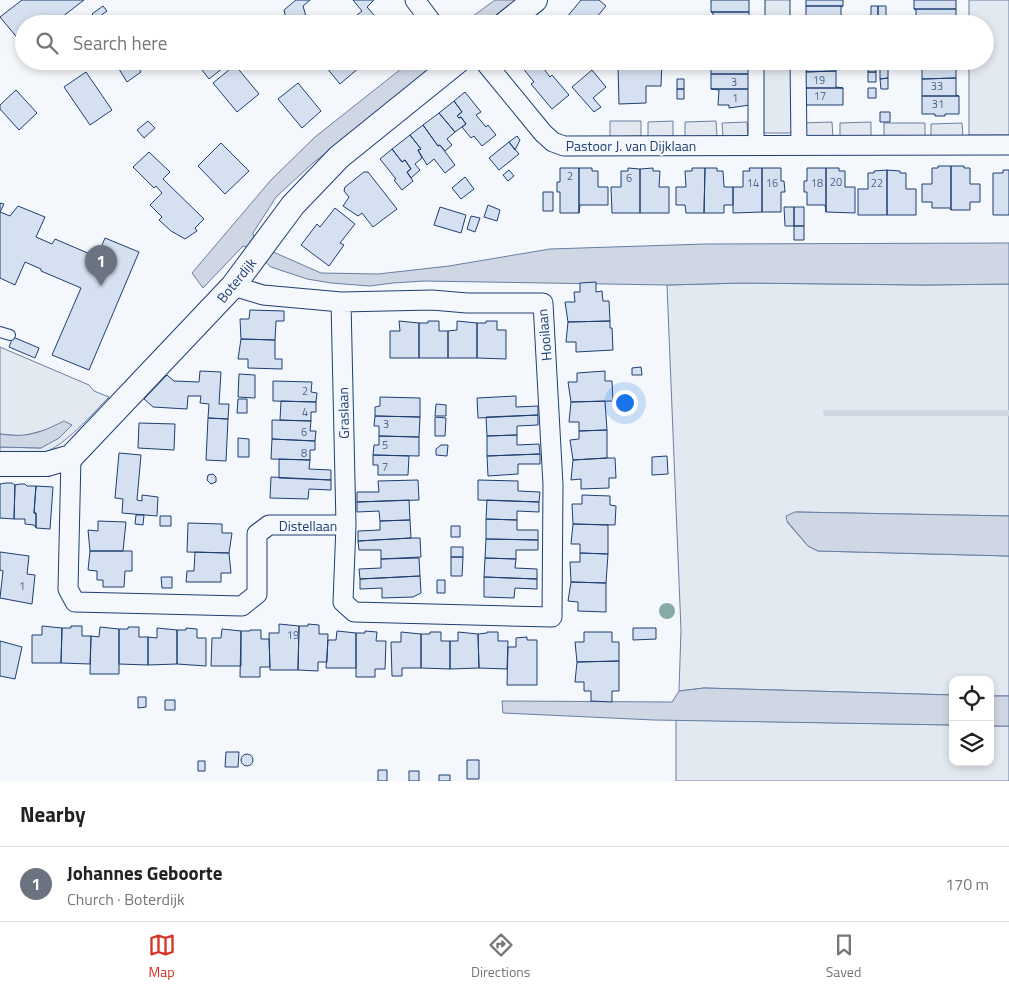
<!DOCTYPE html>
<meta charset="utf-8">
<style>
body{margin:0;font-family:"Titillium Web",sans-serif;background:#f6f6f6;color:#222}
.controls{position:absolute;right:15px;bottom:15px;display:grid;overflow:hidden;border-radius:10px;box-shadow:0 2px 8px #0003}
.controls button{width:45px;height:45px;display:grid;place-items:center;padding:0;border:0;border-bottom:1px solid #e0e0e0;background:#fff;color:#222;font:25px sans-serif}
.you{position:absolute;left:624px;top:402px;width:18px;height:18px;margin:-12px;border:4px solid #fff;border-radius:50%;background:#1a73e8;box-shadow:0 0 0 8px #1a73e833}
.badge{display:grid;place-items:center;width:32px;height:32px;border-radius:50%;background:#d93025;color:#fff;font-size:16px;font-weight:700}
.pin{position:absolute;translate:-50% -41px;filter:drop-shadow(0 1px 2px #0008)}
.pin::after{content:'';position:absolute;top:26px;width:18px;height:15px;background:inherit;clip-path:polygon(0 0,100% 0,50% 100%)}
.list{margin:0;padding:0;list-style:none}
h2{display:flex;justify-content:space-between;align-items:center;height:65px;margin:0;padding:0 20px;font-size:21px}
h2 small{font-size:16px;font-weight:400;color:#767676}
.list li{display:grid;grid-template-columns:32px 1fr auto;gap:15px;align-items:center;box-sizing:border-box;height:75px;padding:0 20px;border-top:1px solid #e0e0e0}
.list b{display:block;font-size:19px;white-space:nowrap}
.list p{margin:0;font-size:16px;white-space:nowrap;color:#767676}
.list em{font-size:16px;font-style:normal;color:#767676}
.icon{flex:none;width:28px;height:28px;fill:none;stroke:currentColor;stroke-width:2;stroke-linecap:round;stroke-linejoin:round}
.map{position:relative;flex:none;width:1009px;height:781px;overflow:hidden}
.search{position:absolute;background:#fff;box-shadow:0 2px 8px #0003;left:15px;right:15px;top:15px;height:55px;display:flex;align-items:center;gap:12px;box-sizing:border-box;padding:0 18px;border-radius:28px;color:#767676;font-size:19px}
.sheet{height:140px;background:#fff}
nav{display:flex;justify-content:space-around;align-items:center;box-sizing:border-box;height:70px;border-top:1px solid #e0e0e0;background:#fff;font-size:14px;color:#767676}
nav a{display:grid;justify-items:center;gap:2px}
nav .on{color:#d93025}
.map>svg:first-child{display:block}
.green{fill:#e3e9f0;stroke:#687fa3}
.parking{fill:#e3e8f0;stroke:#687fa3}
.water{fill:#cfd7e4;stroke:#687fa3}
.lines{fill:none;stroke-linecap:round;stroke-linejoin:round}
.stream{stroke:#cfd7e4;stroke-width:6}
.building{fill:#d5e0f0;stroke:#1d3f73}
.service-casing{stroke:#1d3f73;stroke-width:12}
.pedestrian-casing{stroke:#1d3f73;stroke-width:17}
.minor-casing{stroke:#1d3f73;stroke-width:21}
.tertiary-casing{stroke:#1d3f73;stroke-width:26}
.service{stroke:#f4f7fb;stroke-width:10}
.pedestrian{stroke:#f4f7fb;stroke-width:15}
.minor{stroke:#f4f7fb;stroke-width:19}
.tertiary{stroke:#f4f7fb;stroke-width:24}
.tree{fill:#86aba6}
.labels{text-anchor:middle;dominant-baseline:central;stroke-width:4;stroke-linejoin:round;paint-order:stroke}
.number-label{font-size:11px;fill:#4b6792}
.street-label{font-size:14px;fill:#1d3f73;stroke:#f4f7fb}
</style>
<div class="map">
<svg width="1009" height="781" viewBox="0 0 1009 781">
<rect width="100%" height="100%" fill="#f4f7fb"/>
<!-- green -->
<path class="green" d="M764,0h31v24h-32z
M969,0h40v135h-40v-74h16v-37h-16z
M763,61h32v72h-33z
M743,283l182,2 84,-1v232l-213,-4 -9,10 21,24 10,5 191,5v140h-19v-16h-37v15l-249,-7 -25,3 2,-61 -14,-345z
M0,347l89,38 5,6 15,6c-16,16 -44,49 -66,56 -8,3 -33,0 -43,0v-6l41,1 5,-18 -24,6 -22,-2z
M676,720l277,5v37h37v-36h19v55h-333z"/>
<!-- parking -->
<path class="parking" d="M610,121h31v15l-31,1z
M673,121v15l-25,1v-15z
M716,121l1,15 -32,1v-15z
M747,122l1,15 -25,1 -1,-15z
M832,122l1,16h-32v-15z
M871,122v16l-31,1v-16z
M884,123h41v15l-41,-1z
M962,123l1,15 -32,1v-15z"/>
<!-- water -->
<path class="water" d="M495,0h24l-26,24h-31z
M411,61h30l-128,102 -37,34 -23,36 1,6 17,12 50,22 57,1 71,-8 101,-17 155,-5 304,-1v41l-84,1 -182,-2 -76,2 -243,-4 -31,2 -23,3 -39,-3 -24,-4 -36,-12 -22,-20 -6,-1 -40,42 -11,-15 79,-93 44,-43z
M64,421l8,4 -13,13 -18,10 -41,-1v-13c27,4 40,-1 64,-13z
M795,512l214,4v40l-191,-5 -10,-5 -21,-25 -1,-5z
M704,688l249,7v30l-299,-5 -151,-7 -1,-12 170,1 7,-11z
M990,696h19v30h-19z"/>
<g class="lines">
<!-- stream -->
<path class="stream" d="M826,413h183"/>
</g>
<!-- building -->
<path class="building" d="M22,0h62l-31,24h-29v22l-24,-29z
M296,0h14l-7,6 4,14 -20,4 -3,-14z
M353,0h21l-7,7 15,17h-26l-4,-5 10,-8z
M581,0h18l7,6 -15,18h-30z
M711,0h39v12h-39z
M804,0h39v6h-39z
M914,0h42v9h-42z
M103,6l4,5 -11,8 -4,-5z
M804,6h39l-2,1v16h-37z
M871,6h7v11h-7z
M878,6h8v10l-8,1z
M914,9h42v15h-40v-14z
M711,12h39v12h-37v-11z
M114,61h19l8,11 -14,10z
M195,61h37l-23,18z
M321,61h46l-27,23z
M517,61h21l12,16 2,-2 17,20 -17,14 -21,-25 3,-2z
M645,61h17l-1,25h-15v17l-27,1 -1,-37 28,-1z
M711,61h39v13h-39z
M804,61h32v10l-32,1z
M868,61l8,1v10h-8z
M914,61h42v17l-34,1v-17z
M235,65l24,29 -22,18 -24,-29z
M880,68h8v10l-8,1z
M592,70l14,17 -13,11 8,9 -7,5 -22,-25z
M836,71v16l7,1h-39v-16z
M86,72l26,38 -22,15 -26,-38z
M868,72h8v10h-8z
M711,74h39v15h-39z
M888,78v11h-7l-1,-10z
M956,78v17l3,1h-37v-17z
M677,79h7v10h-7z
M298,83l23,28 -19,17 -24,-29z
M804,88h39v17h-39z
M868,88h8v10h-8z
M677,89h7v10h-7z
M711,89h39v16l-21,3v-3h-11l1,-15z
M16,90l21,23 -18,17 -19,-21v-4z
M465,92l16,20 -5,3 10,12 2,-2 8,10 -14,11 -8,-10 -3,2 -9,-11 4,-3 -5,-7 -2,1 -2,-2 5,-4 -8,-11z
M922,96h37v18h-14v2h-10v-2h-13z
M454,101l8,11 -5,4 2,2 2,-1 5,7 -11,8 -16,-19z
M880,112h10v10h-10z
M439,113l16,19 -8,7 5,6 -7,6 -5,-6 -2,1 -15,-21z
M148,121l7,7 -11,10 -7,-8z
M423,125l15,21 2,-1 15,20 -10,8 -11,-14 -7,6 -9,-15 3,-1 -11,-14z
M410,135l11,14 -3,1 4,8 -7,6 5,6 -9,8 -4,-6 4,-3 -6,-9 -3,2 -10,-13z
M517,136l3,4 -5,10 -6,-8z
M509,142l10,12 -20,16 -10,-12z
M221,143l28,28 -24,23 -27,-28z
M392,149l10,13 3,-2 6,9 -4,3 6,9 -11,9 -8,-10 2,-1 -16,-20z
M149,152l21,20 -7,7 41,40 -9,9 2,3 -12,8 -14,-8 -12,-11 3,-3 -12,-12 12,-12 -6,-7 -2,2 -21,-21z
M938,166h13v44l-1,-2h-18v-6h-10v-18h10v-16h6z
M951,166h13v2h6v16h10v18h-10v8h-19z
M560,168h19v45h-19v-21h-3v-10h3z
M579,168h13v3h6v16h10v18h-28l-1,8z
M628,168l12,1v44h-28l-1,-26h10v-16h7z
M653,168v3h7l-1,16h10v26h-29v-44z
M692,168h13l-1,45h-18l-1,-8h-9v-18h10l-1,-16h7z
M705,168h12v3h6l1,16h9v18h-9v8h-20z
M749,168h13v44l-29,1v-26h10v-16h7z
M762,168h19v13h3l1,11h-4v20h-19z
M807,168h19v44l-1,-7h-18v-13h-3v-11h3z
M826,168h13v3h6v16h10v26l-29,-1z
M509,170l5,6 -6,5 -5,-6z
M887,170l13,1v2h6v16h10v26h-29z
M887,170v45h-29v-26h10v-16h6v-2z
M1003,170h6v45h-16v-42h10z
M364,172h4l29,37 -24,18 -11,-14 -4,3 -15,-10 6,-9 -5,-6 1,-4z
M465,177l9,12 -13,10 -9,-11z
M543,192h10v19h-10z
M0,203l4,1 -4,8 10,4 8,-10 27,11 -9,20 16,7 3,-5 42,18 8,-19 34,14 -50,118 -37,-15 29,-67 -40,-17v-2l-16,-7 -10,23 -15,-7z
M488,205l12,5 -3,11 -13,-4z
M440,207l26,8 -5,18 -27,-8z
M784,207h10v19h-9z
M794,207h10v19h-10z
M335,208l20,16 -15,19 4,2 -15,21 -28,-21 16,-21 3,3z
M471,216l9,2 -5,14 -8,-3z
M794,226h10v14h-10z
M596,282v10l6,-1 1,10h6l1,20 -42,1 -3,-20h10l-1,-10h6v-9z
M250,310l34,1v10h-8l-1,19 -34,-1 -1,-20h9z
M399,321l20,2v35h-29v-27h10z
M428,321h11v10h9v27h-29v-35h9z
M457,321l20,2v35h-29v-27l9,-1z
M486,321h11v9h9v29l-29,-1v-35h9z
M610,321v7h2l1,22 -37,2v-10h-10l2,-20z
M13,337l26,11 -4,10 -26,-11z
M241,339l34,1v19h7v10l-34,-1v-9h-10z
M641,367l1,8h-10v-7z
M200,371l21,1 -2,32h10l-1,15 -20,-1 1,-14 -9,-1 1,-7h-13l-1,13 -34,-2 -9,-8 23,-24 7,6 25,1z
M605,371v10h7l1,20 -42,1 -3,-20h9v-9z
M239,374l16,1v23l-17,-1z
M273,381l39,1 -1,10 6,1 -1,9 -43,-1z
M516,396v11l22,-1v9l-60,3 -1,-20z
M380,397l40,1v19l-45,-1v-9l5,-1z
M238,399h9v14h-10z
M281,401l35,1v10h-5v9l-31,-1z
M605,401l2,29 -28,1v-9h-10l2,-20z
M436,404l10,1v11h-11z
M538,415v10l-21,1v9l-30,1 -1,-19z
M375,416l45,1 -1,20 -40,-1v-10h-5z
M435,417l11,1 -1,18h-10z
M208,418l20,1 -2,42 -20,-1z
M272,420l39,1 -1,10h6l-1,10 -43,-2z
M139,423l36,1 -1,26 -36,-2z
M607,430v28l-34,2 -3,-20 9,-1v-8z
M517,435v10l22,-1 1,10 -53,2v-20z
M379,436l40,1v19l-46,-1 1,-10h5z
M238,438l11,1v18h-11z
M272,439l43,2v9h-5v10l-39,-1z
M441,445h7l-1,11 -11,-1v-6z
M119,453l22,2 -4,45 5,1v-6l16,2 -1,19 -35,-3 1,-14 -8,-1z
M540,454v10h-22v10l-30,2 -1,-20z
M373,455l36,1 -1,19h-30v-10h-5z
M667,456l1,18 -16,1v-18z
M607,458h8l1,20h-7v10l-28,1v-10l-10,1 2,-20z
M279,459l31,1 -1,9 22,1v10l-52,-2z
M213,474l3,3v5l-5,2 -4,-4 1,-5z
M271,477l60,3v10l-22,-1 -1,10 -38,-1z
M418,480l1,20 -62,2v-10h22l-1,-11z
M478,480l40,1v10l22,1 -1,10 -61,-2z
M6,483h6l3,2 -1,34 -14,-1v-34z
M20,484h5l2,2h9l-2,27h2v15l-2,-3 -9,-1v-5h-11l1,-34z
M36,486l17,1 -3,42 -14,-1v-15h-2z
M582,495l28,1v9l6,1 -1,19 -42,-1 -1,-20h10z
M409,500l1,20 -30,1 -1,-10 -22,1v-10z
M487,500l52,2v10l-22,-1v9l-31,-1z
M136,515h8l-1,10 -8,-1z
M160,516h11v10h-11z
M486,519l31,1v10h21v10l-52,-1z
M410,520l1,18 -53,3v-10l22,-1v-9z
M98,521l28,1 -3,29h-33l-2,-21 10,1z
M188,523l34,1v9h10l-3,20 -42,-1z
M573,524l35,1v29l-28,-1v-9h-9z
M451,526h9v11h-9z
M411,538h9l1,19 -40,2v-9h-22l-1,-9z
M486,539l52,1v10h-22v9l-31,-1z
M451,547h12v10h-12z
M90,551h42v20h-7l-1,16h-21v-7h-6v-9l-9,-1z
M0,552l29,4 -2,18 8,1 -3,29 -32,-6 3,-27 -3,-1z
M195,552l34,1 2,20h-10v9h-35l1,-11h7z
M580,553l28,1 -2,29 -35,-1 -1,-20h10z
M451,557h12l-1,19h-11z
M419,558l1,18 -60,3 -1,-10 22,-1v-9z
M485,558l31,1 -1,9 22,1v10l-53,-2z
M420,576l1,17 -8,4 -31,1v-10l-22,1v-10z
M161,577h11v11h-10z
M484,577l53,2v10l-22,-1 -1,10 -30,-1z
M437,580h8v13h-8z
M571,582l35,1v29l-28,-1v-9l-10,-1z
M279,624l20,2 -1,44h-28l-1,-37h10z
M308,624l11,1v9h9l-1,28h-9v9l-20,-1 1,-44h9z
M42,626l20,2 -1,35h-29v-28h10z
M71,626h11v10h9l-1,28 -29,-1 1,-35h9z
M100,627l19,2v45h-29l1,-38 8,1z
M128,627h11v10h9v28l-29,-1v-35h9z
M157,628l20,2v34l-29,1v-28l9,1z
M186,628l11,1v9h9v28l-29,-2v-34h9z
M633,628h23v11l-23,1z
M222,629l19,2v35h-30l1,-28h9z
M250,630h11v9h8l1,28h-10v10h-20l1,-46h9z
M337,631l19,2v35h-30l2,-28h8z
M365,631l12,1 -1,9h10l-1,28h-10v8h-19v-44h9z
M401,632l20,2v34h-19v8h-10l-1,-34h10z
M430,632h11v9h9v28l-29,-1v-34h9z
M458,632l20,2 1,34 -29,1v-28h8z
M487,632h11v9h10l-1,28 -28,-1 -1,-34 9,-1z
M584,632h28v10h7v19l-42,1 -2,-20h9z
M527,637v3h10v45h-30l1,-38h8v-9z
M0,641l22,6 -7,32 -15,-3z
M619,661v30h-7v11l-21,-1v-10h-7v-9h-9l2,-20z
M138,697h8v10l-8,1z
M165,700h10v10h-10z
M226,752h13l-1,15h-13z
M241 760a6 6 0 1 1 12 0a6 6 0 1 1-12 0Z
M467,760h12v19h-12z
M198,761h7v10h-7z
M378,770h9v11h-9z
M409,771h10v10h-10z
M439,775h11v6h-11z"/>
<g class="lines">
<defs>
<path id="service" d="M0,332l10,3"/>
<path id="pedestrian" d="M798,0v24
M757,24v-24
M798,61l1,84
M756,145v-84"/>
<path id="minor" d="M415,0l18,24
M484,61l59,72 10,9 11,4 445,-1
M341,302l5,223
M71,457l-3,132 7,13 167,4 15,-12v-60l12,-9h77l-3,77 11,10 198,5 1,-132 -10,-182h-76l-35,-3 -91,2 -78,-7 -30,-9"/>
<path id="tertiary" d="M505,24l30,-24
M0,464h47l24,-7 162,-171 60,-81 46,-48 119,-96"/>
</defs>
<!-- service casing -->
<use href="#service" class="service-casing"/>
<!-- pedestrian casing -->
<use href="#pedestrian" class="pedestrian-casing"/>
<!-- minor casing -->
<use href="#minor" class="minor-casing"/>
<!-- tertiary casing -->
<use href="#tertiary" class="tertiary-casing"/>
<!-- service -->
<use href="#service" class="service"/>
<!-- pedestrian -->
<use href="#pedestrian" class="pedestrian"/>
<!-- minor -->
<use href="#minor" class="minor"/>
<!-- tertiary -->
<use href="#tertiary" class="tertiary"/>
</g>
<!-- trees -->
<circle class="tree" cx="667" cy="611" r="8"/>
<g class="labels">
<!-- number labels -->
<g class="number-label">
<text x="819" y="80">19</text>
<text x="734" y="82">3</text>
<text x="937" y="86">33</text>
<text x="820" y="96">17</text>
<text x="735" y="98">1</text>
<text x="938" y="104">31</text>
<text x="570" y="176">2</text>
<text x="629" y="178">6</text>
<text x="836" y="182">20</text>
<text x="753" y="183">14</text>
<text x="772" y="183">16</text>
<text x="817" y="183">18</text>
<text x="877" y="183">22</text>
<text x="305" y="391">2</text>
<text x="305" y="412">4</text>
<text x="386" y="424">3</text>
<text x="304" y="432">6</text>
<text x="385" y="445">5</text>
<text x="304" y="453">8</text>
<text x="385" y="467">7</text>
<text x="22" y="586">1</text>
<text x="293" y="635">19</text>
</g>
<!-- street labels -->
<g class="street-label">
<text x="631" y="145">Pastoor J. van Dijklaan</text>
<text transform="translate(236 280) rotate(-51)">Boterdijk</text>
<text transform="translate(544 335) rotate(-95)">Hooilaan</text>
<text transform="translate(343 413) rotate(-91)">Graslaan</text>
<text x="308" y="525">Distellaan</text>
</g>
</g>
</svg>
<div class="controls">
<button><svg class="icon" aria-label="locate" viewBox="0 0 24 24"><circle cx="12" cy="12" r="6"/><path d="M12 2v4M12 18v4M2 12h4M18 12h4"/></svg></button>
<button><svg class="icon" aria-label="layers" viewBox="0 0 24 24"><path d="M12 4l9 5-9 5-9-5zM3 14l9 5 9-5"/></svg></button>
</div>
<div class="you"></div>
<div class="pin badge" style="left:101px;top:286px;background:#6b7280">1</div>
<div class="search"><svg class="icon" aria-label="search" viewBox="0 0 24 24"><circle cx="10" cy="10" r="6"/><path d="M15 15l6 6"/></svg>Search here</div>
</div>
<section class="sheet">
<h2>Nearby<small></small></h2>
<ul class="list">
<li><span class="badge" style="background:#6b7280">1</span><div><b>Johannes Geboorte</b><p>Church · Boterdijk</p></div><em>170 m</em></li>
</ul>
</section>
<nav>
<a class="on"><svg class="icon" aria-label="map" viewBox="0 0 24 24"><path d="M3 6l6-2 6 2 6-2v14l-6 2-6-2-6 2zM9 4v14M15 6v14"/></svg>Map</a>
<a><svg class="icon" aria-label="directions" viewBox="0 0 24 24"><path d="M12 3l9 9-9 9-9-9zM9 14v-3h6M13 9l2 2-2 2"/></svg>Directions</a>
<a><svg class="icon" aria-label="saved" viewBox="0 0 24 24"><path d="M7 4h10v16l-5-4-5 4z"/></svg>Saved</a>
</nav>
